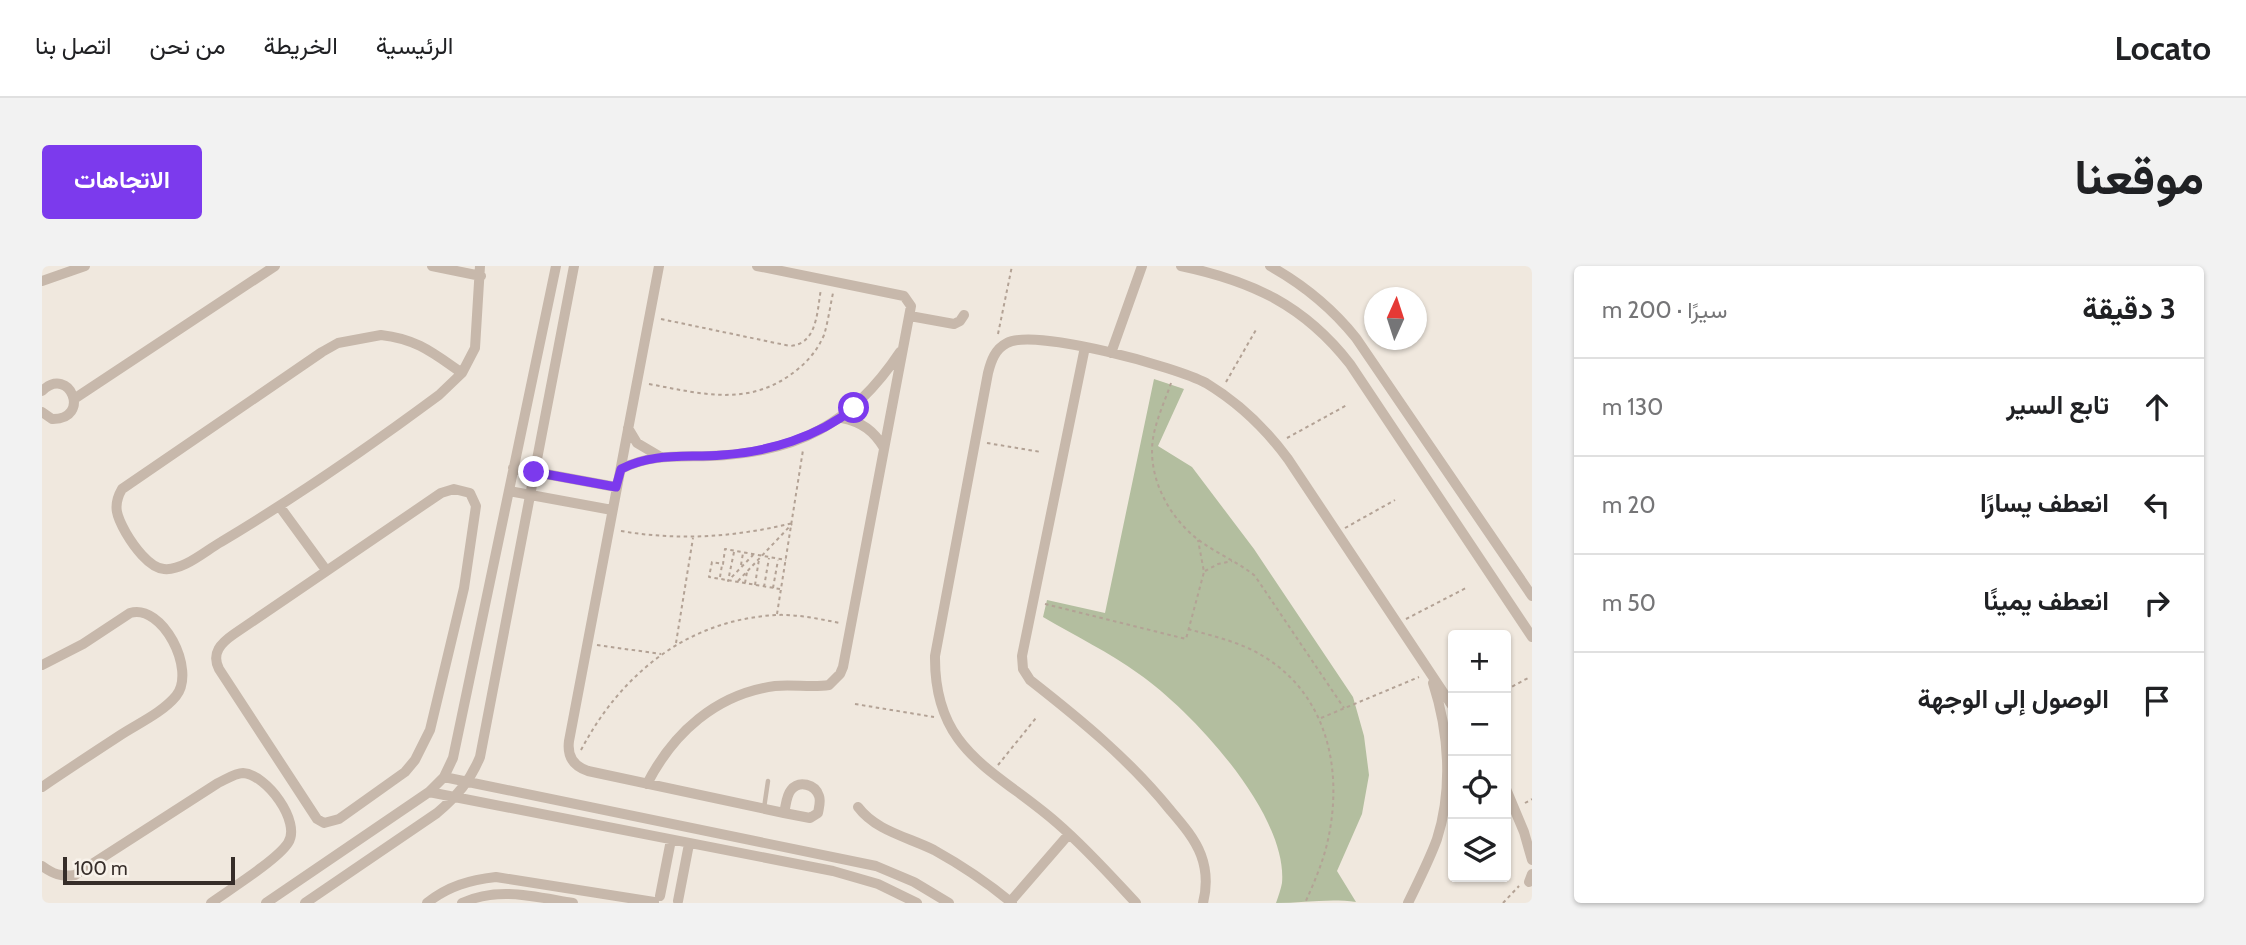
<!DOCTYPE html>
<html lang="ar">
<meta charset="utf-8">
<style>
body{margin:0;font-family:Cabin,Vazirmatn,sans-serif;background:#f2f2f2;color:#202124;direction:rtl}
.controls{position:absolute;right:21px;bottom:21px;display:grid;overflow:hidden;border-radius:7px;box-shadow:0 2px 5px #0004}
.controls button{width:63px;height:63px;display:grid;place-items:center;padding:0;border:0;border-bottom:2px solid #e0e0e0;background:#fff;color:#202124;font:35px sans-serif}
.compass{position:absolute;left:1322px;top:21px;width:63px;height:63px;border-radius:50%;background:#fff;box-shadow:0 2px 5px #0004;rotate:3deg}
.scale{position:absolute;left:21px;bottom:18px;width:172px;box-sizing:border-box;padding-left:7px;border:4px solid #362d29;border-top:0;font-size:19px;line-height:24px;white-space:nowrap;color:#362d29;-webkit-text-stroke:5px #f8f2ea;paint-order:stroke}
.stop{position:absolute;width:21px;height:21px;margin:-16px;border:5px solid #7c3aed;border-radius:50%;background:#fff}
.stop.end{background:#7c3aed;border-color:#fff;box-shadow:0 2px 7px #0008}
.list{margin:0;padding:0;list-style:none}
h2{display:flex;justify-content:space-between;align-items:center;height:91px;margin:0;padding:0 28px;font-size:30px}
h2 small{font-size:23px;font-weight:400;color:#757577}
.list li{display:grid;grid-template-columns:46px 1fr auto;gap:21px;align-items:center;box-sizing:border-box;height:98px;padding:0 28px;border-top:2px solid #e0e0e0}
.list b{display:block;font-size:26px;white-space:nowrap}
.list em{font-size:23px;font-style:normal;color:#757577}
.icon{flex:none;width:38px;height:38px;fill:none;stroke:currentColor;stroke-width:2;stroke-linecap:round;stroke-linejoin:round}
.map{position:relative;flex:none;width:1490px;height:637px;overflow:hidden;direction:ltr;border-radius:7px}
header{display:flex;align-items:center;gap:42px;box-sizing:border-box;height:98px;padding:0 35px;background:#fff;border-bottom:2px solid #e0e0e0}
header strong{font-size:33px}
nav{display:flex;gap:38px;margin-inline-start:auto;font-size:24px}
.intro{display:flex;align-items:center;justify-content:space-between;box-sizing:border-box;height:168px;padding:0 42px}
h1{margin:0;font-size:49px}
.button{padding:18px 32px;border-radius:7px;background:#7c3aed;color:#fff;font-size:24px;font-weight:700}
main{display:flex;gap:42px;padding:0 42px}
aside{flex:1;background:#fff;border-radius:7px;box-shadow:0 2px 5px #0004}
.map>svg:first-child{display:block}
.green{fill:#b3be9f}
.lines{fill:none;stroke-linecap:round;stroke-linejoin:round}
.path{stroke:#b3a295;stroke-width:2;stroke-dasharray:3.5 3.5;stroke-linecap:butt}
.service{stroke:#c7b8ab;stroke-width:4.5}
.minor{stroke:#c7b8ab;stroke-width:10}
.route{stroke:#7c3aed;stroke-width:9}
</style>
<header>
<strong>Locato</strong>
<nav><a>الرئيسية</a><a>الخريطة</a><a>من نحن</a><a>اتصل بنا</a></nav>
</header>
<div class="intro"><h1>موقعنا</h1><a class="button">الاتجاهات</a></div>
<main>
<aside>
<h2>3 دقيقة<small>سيرًا · 200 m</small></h2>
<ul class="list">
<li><svg class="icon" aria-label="ahead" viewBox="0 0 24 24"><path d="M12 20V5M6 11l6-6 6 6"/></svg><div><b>تابع السير</b></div><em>130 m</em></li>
<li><svg class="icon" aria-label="left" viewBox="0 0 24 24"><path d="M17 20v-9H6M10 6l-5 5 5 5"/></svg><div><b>انعطف يسارًا</b></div><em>20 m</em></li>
<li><svg class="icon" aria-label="right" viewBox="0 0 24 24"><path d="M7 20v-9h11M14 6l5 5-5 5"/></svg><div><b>انعطف يمينًا</b></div><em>50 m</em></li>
<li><svg class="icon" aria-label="arrive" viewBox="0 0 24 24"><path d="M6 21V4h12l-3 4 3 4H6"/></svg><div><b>الوصول إلى الوجهة</b></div></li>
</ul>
</aside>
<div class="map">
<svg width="1490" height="637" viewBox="0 0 1490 637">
<rect width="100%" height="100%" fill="#f0e8de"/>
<!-- green -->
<path class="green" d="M1112,113l30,10 -26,57 34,21 62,82 99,148 11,39 5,39 -7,39 -25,57 19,31c-27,-4 -53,1 -80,1 2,-6 5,-14 6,-20 6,-69 -90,-172 -143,-209 -30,-22 -64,-38 -96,-57l4,-17 58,13z"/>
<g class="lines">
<!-- path -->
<path class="path" d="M619,53l129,27c28,-2 27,-36 31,-57
M956,68l14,-68
M1184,116l31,-54
M1129,117c-5,15 -12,30 -16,46 -11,40 10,84 41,109 19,15 41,23 59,38l89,132
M607,118c54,10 102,24 149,-15 11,-9 20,-20 26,-34 4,-13 6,-28 9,-42
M1245,172l60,-33
M945,177l54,9
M1303,262l50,-28
M579,265c58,10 115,6 172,-8
M692,286l-6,29 25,-26
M699,299l2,-12
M1163,305l13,-7 14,-3
M678,311l2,-12
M696,315l54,-57
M703,317l2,-11
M713,319l4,-26
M722,321l5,-29
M731,322l5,-28
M738,323l-71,-12 3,-15 11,2 2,-15 61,11
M1003,338l141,35 18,-67 -6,-32
M735,348l26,-164
M1364,353l60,-31
M1146,363c21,6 43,11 62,20 77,37 96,121 76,199 -5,19 -13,37 -21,55
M634,377l17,-105
M555,379l64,9
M1464,424l22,-12
M813,438l79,13
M1279,452l98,-41
M539,484c40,-76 106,-130 195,-135 21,-1 43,4 64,8
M956,499l38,-47
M1483,537l7,-4
M1461,637l16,-17"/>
<!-- service -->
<path class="service" d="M722,542l4,-27"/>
<!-- minor -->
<path class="minor" d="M390,0l49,10
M617,0l-90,475c-2,15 4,25 19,30l196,42 26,5 8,-5c1,-6 3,-12 1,-17 -4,-12 -20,-16 -28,-6 -5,6 -5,16 -7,23
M1139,0c71,15 123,39 169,98l182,273
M1228,0c34,19 62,42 86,72l176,258
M0,15l43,-15
M868,50l44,8 6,-3 4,-6
M339,69c36,4 52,18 81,38l-23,22c-70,52 -143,102 -218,147 -16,9 -38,29 -57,27 -15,-1 -31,-24 -38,-36 -9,-16 -14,-27 -4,-44l200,-137 16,-9z
M1043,81l-63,309 1,13 7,11c51,40 100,80 141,131 12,14 24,28 30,44 6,16 6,32 2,48
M1069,87l31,-87
M420,107l13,-25 5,-82
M0,125c28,-27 50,29 10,28l-10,-7
M32,133l201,-133
M800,152c20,4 32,13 42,30
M586,162l9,15 22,13
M471,202l103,19
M579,203c29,-15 57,-12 89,-13 87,-3 142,-32 190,-104
M412,223l16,4 6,13 -12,82 -34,142 -15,30 -10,12 -66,47 -15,4 -7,-4 -98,-150c-8,-16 2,-26 15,-35l207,-141z
M467,225l103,19
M238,241l46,63
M0,399l41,-21 47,-31c32,-10 67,57 46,83 -14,17 -39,28 -57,40 -26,17 -52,34 -77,51
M402,511l432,89 38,16 35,21
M605,518c26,-51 69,-90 128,-98 18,-2 37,2 54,-1l11,-11 3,-7 68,-361 -7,-10 -147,-30
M1464,523l18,43 8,28
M387,526l404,79 45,13 39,19
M816,541c18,24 50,30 76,43 27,15 54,33 78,53
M0,600c11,8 19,11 33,9l143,-92c7,-3 17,-10 25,-10 23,1 59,49 45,70 -11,17 -59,47 -77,60
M1487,616l3,-8
M618,630l11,-56
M636,635l11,-57
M968,636l59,-68
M224,637l163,-111 15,-15 9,-19 103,-492
M263,637l132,-90c20,-17 33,-32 43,-56l94,-491
M385,637c21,-17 43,-23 69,-26l158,25
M420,637c36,-17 74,-6 111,0
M1094,637c-25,-27 -50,-55 -79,-80 -62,-54 -123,-71 -122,-167l53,-283c3,-12 7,-24 19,-30 28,-15 170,24 199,40 33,20 60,46 82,76l165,248
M1366,637c10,-21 21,-42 29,-64 16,-50 12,-107 -4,-156"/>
</g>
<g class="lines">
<!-- route -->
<path class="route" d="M492,206l82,15 5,-18c33,-17 66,-11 101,-14 46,-3 96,-18 132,-47"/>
</g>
</svg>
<div class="controls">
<button>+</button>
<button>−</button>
<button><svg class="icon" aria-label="locate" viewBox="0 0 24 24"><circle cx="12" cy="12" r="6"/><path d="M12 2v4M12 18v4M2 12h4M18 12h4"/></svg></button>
<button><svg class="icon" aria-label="layers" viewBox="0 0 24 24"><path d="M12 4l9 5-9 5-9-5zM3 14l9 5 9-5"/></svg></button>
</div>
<svg class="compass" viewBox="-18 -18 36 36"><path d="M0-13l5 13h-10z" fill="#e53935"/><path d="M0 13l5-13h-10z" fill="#757577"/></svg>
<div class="scale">100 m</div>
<div class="stop" style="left:812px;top:142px"></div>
<div class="stop end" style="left:492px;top:206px"></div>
</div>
</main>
